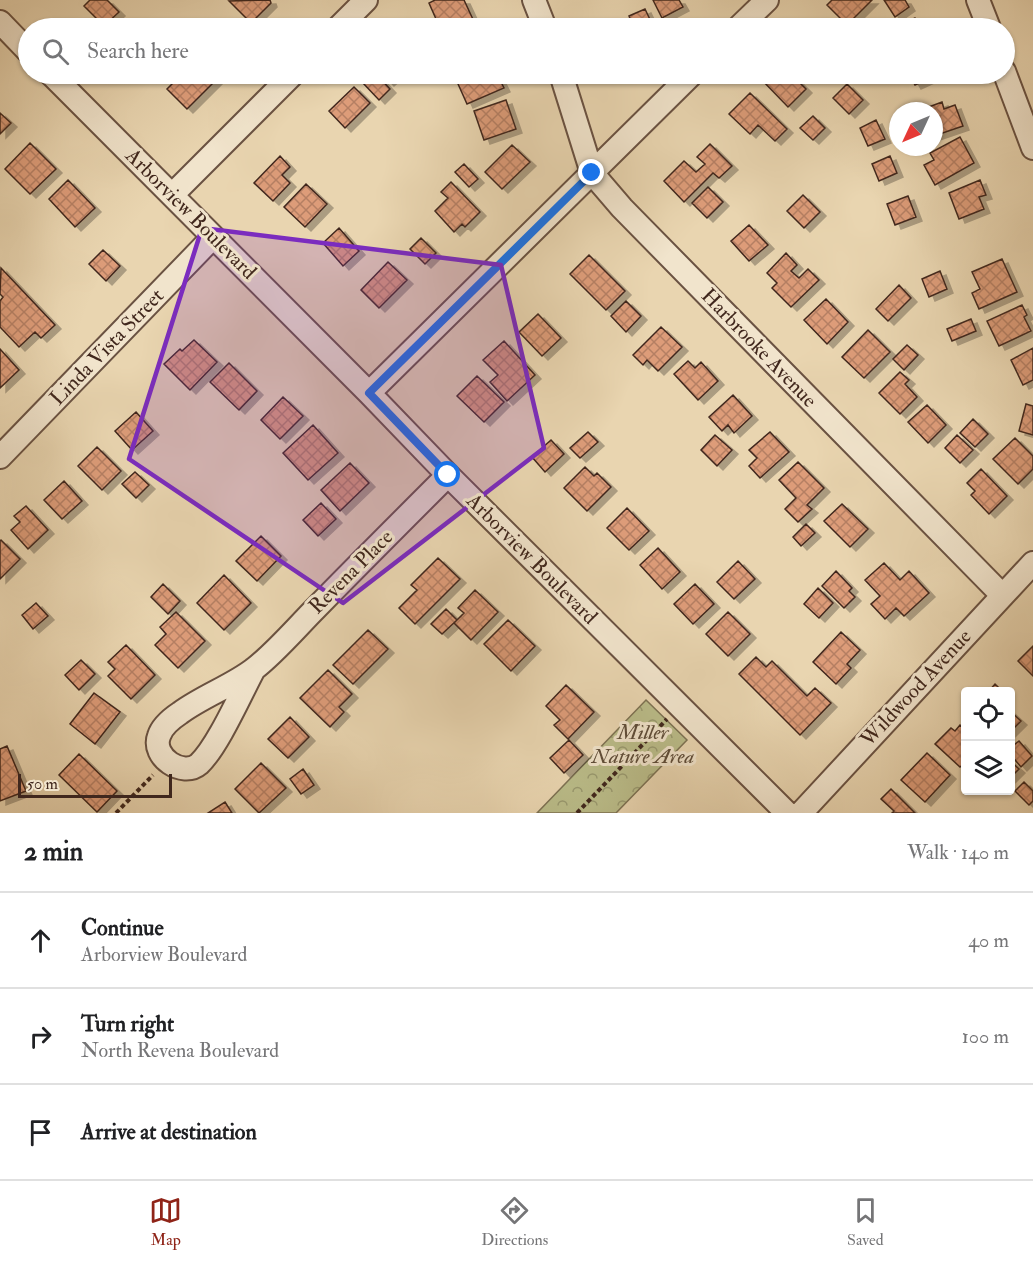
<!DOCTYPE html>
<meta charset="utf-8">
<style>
body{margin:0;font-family:"IM FELL Double Pica",serif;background:#f6f6f6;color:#202124}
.controls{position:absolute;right:18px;bottom:18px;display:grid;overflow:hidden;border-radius:6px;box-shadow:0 2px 4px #0004}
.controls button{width:54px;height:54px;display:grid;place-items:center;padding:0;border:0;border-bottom:2px solid #e0e0e0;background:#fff;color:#202124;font:30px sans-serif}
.compass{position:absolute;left:889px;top:102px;width:54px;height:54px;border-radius:50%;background:#fff;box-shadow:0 2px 4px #0004;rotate:226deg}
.scale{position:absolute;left:18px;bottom:15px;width:154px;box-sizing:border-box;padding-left:6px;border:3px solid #40271d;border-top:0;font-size:16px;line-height:21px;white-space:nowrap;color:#40271d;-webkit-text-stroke:4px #f1e4cc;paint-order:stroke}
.stop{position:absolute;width:18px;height:18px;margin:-14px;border:4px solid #1a73e8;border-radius:50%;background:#fff}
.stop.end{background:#1a73e8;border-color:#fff;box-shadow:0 2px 6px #0008}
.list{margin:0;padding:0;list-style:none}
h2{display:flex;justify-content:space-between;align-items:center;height:78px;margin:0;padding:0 24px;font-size:26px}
h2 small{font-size:20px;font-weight:400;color:#757577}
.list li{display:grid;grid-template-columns:39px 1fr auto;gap:18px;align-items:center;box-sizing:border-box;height:96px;padding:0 24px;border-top:2px solid #e0e0e0}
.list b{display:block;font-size:22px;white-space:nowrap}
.list p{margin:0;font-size:20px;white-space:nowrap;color:#757577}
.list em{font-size:20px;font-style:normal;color:#757577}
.icon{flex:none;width:33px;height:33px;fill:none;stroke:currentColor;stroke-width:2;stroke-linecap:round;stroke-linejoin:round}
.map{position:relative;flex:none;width:1033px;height:813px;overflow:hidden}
.search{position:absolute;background:#fff;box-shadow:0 2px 4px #0004;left:18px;right:18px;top:18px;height:66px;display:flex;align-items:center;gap:15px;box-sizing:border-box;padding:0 21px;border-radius:33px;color:#757577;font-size:22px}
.sheet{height:366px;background:#fff}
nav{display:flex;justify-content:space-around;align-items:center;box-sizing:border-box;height:84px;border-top:2px solid #e0e0e0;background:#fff;font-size:16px;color:#757577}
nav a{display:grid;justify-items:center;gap:3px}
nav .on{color:#8f2418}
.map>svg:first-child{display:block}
.forest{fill:url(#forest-crowns);stroke:#7d7253;stroke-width:1.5}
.building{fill:url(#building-cross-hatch);stroke:#40271d;stroke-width:1.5;filter:url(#shadow)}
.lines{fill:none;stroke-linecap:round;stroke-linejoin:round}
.minor-casing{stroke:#6a5242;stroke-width:26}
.path{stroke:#40271d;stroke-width:4;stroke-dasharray:4.5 3;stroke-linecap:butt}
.minor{stroke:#f1e4cc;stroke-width:22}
.route{stroke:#1a73e8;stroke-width:8}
.marked{fill:#7b2cbf;fill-opacity:0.2;stroke:#7b2cbf;stroke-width:4.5;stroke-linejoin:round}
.labels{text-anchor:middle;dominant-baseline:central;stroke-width:6;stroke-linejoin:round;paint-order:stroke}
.street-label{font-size:21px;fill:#40271d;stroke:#f1e4cc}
.park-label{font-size:21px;font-style:italic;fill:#5e4c38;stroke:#f1e4cc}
</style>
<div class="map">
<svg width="1033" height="813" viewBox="0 0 1033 813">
<defs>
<pattern id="forest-crowns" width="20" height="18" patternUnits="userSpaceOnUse" patternTransform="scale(1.5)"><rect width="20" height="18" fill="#babc89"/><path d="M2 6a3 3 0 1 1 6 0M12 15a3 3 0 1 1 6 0" fill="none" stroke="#99996f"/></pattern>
<pattern id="building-cross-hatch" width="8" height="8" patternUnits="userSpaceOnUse" patternTransform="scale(1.5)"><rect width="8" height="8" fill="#dd9c79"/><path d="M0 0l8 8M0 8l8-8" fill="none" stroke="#b57f63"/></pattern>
<filter id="shadow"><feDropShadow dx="6" dy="4" stdDeviation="0" flood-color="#0004"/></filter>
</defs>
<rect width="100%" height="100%" fill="#e9d5b0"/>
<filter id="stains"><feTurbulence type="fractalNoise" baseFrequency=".00333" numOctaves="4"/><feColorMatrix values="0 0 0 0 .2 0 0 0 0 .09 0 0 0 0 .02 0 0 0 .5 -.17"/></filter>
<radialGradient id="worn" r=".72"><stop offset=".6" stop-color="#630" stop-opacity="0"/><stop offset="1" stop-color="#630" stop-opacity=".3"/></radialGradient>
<!-- forest -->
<path class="forest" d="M646,700l41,40 -71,73h-79z"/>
<!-- building -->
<path class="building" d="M90,0h17l12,12 -15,14 -20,-20z
M270,0l1,3 -20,20 -22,-22z
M435,0h29l13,28h-37l-11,-25z
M653,0h26l4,7 -21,11z
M832,0h40l-25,25 -20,-20z
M884,0h21l4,7 -14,10z
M645,9l9,19h-32l10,-4 -3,-8z
M915,18l5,10h-27z
M182,74l7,7 8,-7h13l6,6 -29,29 -20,-20z
M373,74h3l14,15 -11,11 -16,-17z
M381,74h16l-9,8z
M457,74h40l7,14 -37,16 -13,-29z
M767,74h24l15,15 -18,18 -27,-28z
M909,74h30l-24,11z
M847,84l16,16 -14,14 -16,-16z
M354,87l16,16 -25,25 -16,-17z
M750,93l37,36 -12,12 -17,-16 -8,9 -21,-20z
M506,100l10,29 -32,11 -10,-29z
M942,102l2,7 11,-4 8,21 -29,10v-25h-16z
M0,113l11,10 -11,11z
M813,116l12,12 -12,12 -13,-12z
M876,120l9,19 -17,7 -8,-18z
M960,137l14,26 -39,22 -11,-20 10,-5 -4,-7z
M30,143l26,26 -26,25 -25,-25z
M710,144l22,22 -13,12 -6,-5 -29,29 -20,-21 20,-20 12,11 9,-8 -8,-7z
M512,145l18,17 -28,27 -17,-17z
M280,156l10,11 -8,8 8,8 -17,18 -19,-18z
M890,156l7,17 -18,8 -7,-17z
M464,164l14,15 -9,8 -14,-15z
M68,180l27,28 -20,19 -26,-28z
M980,180l6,15 -7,2 5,12 -25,10 -10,-26z
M451,182l29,30 -15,15 -3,-3 -8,8 -19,-21 13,-13 -7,-6z
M306,184l21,20 -22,23 -21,-20z
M708,187l15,15 -16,16 -15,-15z
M803,195l17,17 -16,16 -17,-17z
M908,196l8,21 -21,8 -8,-21z
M749,225l19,20 -19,16 -18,-20z
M339,228l20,23 -16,15 -20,-23z
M421,238l15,15 -11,11 -15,-15z
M103,250l17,16 -14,15 -17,-17z
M786,253l11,12 -6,6 8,7 9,-9 11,11 -28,27 -19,-19 5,-5 -10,-10z
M589,255l36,36 -19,19 -36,-36z
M1002,259l15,33 -38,17 -7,-16 8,-4 -8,-17z
M388,262l19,18 -28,28 -18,-18z
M1,268l54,57 -14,13 -6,-6 -16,15 -19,-20v-26l3,-4 -3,-3z
M940,271l7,18 -18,8 -7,-18z
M899,285l12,13 -23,23 -12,-12z
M826,299l22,23 -21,22 -23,-24z
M626,301l15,15 -15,16 -15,-16z
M1022,305l5,10 -3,2 7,14 -32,15 -12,-25z
M538,314l23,24 -19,18 -23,-24z
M971,319l5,12 -24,10 -5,-12z
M661,327l21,20 -24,24 -11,-11 -4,5 -10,-10z
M868,330l22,22 -26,26 -22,-21z
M194,340l23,22 -27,28 -26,-26 16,-15 2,2z
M504,341l31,34 -28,26 -17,-19 8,-7 -15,-15z
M907,345l11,10 -14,15 -11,-11z
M1033,348v32l-10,5 -12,-25z
M0,349l19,21 -19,18z
M688,361l7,7 6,-6 17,19 -20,19 -24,-26z
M229,363l28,28 -18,19 -29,-28z
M900,372l9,8 -4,4 12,13 -17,17 -21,-21z
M477,376l27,26 -20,20 -27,-26z
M733,395l19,21 -18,17 -6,-8 -6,6 -13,-14z
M283,397l20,19 -23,23 -19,-19z
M1026,404l7,2v29l-14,-4z
M927,405l19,20 -18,18 -20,-21z
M136,412l17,19 -21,19 -17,-19z
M973,419l15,15 -13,13 -15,-14z
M313,425l25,28 -30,27 -25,-27z
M588,432l10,10 -18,16 -10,-10z
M770,432l19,20 -29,26 -11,-12 8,-8 -8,-8z
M715,435l17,15 -15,16 -16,-16z
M957,435l16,15 -13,13 -15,-15z
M1015,438l18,18v13l-15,15 -25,-25z
M551,440l13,14 -19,18 -13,-15z
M97,447l24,24 -19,19 -24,-24z
M798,462l26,26 -17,17 5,4 -14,13 -13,-13 11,-11 -17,-18z
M350,463l19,20 -29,28 -19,-21z
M585,467l9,9 3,-3 14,14 -24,24 -23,-23z
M981,469l26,27 -18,18 -18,-19 4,-4 -8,-8z
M135,472l14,13 -13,13 -14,-14z
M64,481l18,20 -20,18 -18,-19z
M321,503l15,16 -18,17 -15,-16z
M842,504l26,25 -18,18 -26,-26z
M26,506l22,24 -20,19 -17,-19 9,-8 -6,-6z
M627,508l22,23 -20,19 -22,-22z
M806,524l9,9 -14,13 -8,-9z
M261,536l20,20 -24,25 -21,-20z
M1,540l19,19 -20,20v-38z
M658,548l22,24 -18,17 -22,-24z
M438,558l22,21 -45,45 -16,-16 18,-18 -6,-5z
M738,561l17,18 -21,20 -17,-17z
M884,563l16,17 9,-9 20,22 -25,23 -8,-8 -11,11 -14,-15 9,-8 -15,-16z
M836,571l16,17 -3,3 6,6 -11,11 -22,-22z
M224,575l27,28 -27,27 -27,-27z
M163,584l17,17 -12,13 -17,-17z
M695,584l19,20 -21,20 -19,-20z
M818,588l15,15 -14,15 -15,-14z
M475,590l23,22 -27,28 -17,-17 10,-10 -6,-5z
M36,603l12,13 -15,13 -11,-14z
M446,609l11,11 -15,14 -11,-10z
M176,612l29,29 -27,27 -23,-23 11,-11 -6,-7z
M728,612l22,22 -22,22 -22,-22z
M508,620l27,26 -24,25 -27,-27z
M368,630l20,19 -35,35 -20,-19z
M841,632l19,18 -13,14 4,4 -15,16 -23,-22z
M126,645l29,30 -24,24 -23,-23 7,-7 -7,-7z
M1033,646v30l-15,-15z
M756,657l10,10 6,-6 35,35 8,-8 16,15 -31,32 -61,-61z
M81,660l14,14 -16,16 -14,-15z
M328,670l24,24 -13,13 5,5 -14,15 -30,-29z
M995,684l8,8h-15z
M566,685l28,27 -26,27 -14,-14 6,-5 -14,-14z
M94,693l26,19 -25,32 -25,-20z
M1010,711l11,10 -11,11z
M290,717l19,20 -21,21 -20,-19z
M960,725l6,5v32l-6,5 -25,-23 16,-16 4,3z
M569,740l14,15 -19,18 -14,-15z
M1019,741l13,15 -11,11 -11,-13v-6z
M7,746l19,45 -26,10v-52z
M927,753l23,22 -25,27 -24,-22z
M79,754l38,37 -20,21 -38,-37z
M1010,761l9,8 -9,9z
M261,763l25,25 -27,25 -24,-24z
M303,769l11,16 -13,9 -11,-15z
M1024,782l9,9v10l-4,4 -14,-14z
M891,789l24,24h-23l2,-2 -13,-12z
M225,802l7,11h-24z"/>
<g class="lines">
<defs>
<path id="minor" d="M534,0l11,28
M978,0l11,28
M0,22l28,29
M338,28l28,-28
M738,28l29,-28
M1004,71l29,77
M51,74l318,319 79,82 339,338
M561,74l31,99 30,35 380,387
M172,195l121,-121
M369,393l323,-319
M0,457l213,-220
M254,669c-13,24 -36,77 -55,95 -16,14 -48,-7 -40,-28 3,-10 12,-17 21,-23 23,-17 52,-27 74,-44 21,-16 43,-42 62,-61 44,-45 88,-89 132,-133
M801,813l232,-250"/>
</defs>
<!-- minor casing -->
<use href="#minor" class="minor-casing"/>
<!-- path -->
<path class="path" d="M116,813l37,-38
M577,813l90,-94"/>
<!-- minor -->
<use href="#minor" class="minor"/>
</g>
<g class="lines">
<!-- route -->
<path class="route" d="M448,475l-79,-82 223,-220"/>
</g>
<!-- marked area -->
<path class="marked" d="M202,228l299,37 43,183 -201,155 -214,-144z"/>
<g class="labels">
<!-- street labels -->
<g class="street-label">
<text transform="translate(191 214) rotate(45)">Arborview Boulevard</text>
<text transform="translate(107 347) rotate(-46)">Linda Vista Street</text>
<text transform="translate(759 348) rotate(46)">Harbrooke Avenue</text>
<text transform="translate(532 559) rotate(45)">Arborview Boulevard</text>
<text transform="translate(351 572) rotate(-45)">Revena Place</text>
<text transform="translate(916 688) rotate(-47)">Wildwood Avenue</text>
</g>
<!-- park labels -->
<g class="park-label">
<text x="643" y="732">Miller<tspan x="643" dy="24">Nature Area</tspan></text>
</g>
</g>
<rect width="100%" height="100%" filter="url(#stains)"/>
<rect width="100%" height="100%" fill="url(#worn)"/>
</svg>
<div class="controls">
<button><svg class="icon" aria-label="locate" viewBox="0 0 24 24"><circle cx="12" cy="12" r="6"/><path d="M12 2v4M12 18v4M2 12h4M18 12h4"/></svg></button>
<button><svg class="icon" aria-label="layers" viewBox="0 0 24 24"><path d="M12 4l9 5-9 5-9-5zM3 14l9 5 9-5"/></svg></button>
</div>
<svg class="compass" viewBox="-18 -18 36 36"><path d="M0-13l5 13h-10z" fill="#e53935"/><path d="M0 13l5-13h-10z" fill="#757577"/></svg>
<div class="scale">50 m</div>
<div class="stop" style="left:448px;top:475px"></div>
<div class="stop end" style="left:592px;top:173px"></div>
<div class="search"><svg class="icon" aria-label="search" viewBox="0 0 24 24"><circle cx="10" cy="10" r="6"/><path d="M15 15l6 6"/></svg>Search here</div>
</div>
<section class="sheet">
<h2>2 min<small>Walk · 140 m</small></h2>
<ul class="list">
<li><svg class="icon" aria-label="ahead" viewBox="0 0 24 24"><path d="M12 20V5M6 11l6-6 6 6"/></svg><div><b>Continue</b><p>Arborview Boulevard</p></div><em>40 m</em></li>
<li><svg class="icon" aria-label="right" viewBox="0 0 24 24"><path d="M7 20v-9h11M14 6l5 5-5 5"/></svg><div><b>Turn right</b><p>North Revena Boulevard</p></div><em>100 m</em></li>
<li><svg class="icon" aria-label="arrive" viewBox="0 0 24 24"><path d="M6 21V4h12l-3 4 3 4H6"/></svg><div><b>Arrive at destination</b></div></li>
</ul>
</section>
<nav>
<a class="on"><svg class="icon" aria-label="map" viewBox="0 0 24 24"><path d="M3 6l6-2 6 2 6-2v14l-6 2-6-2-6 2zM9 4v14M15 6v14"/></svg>Map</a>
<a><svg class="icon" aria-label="directions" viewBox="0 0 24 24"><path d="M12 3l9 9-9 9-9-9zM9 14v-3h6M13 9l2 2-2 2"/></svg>Directions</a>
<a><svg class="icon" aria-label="saved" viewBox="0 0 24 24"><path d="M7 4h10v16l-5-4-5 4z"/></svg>Saved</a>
</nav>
